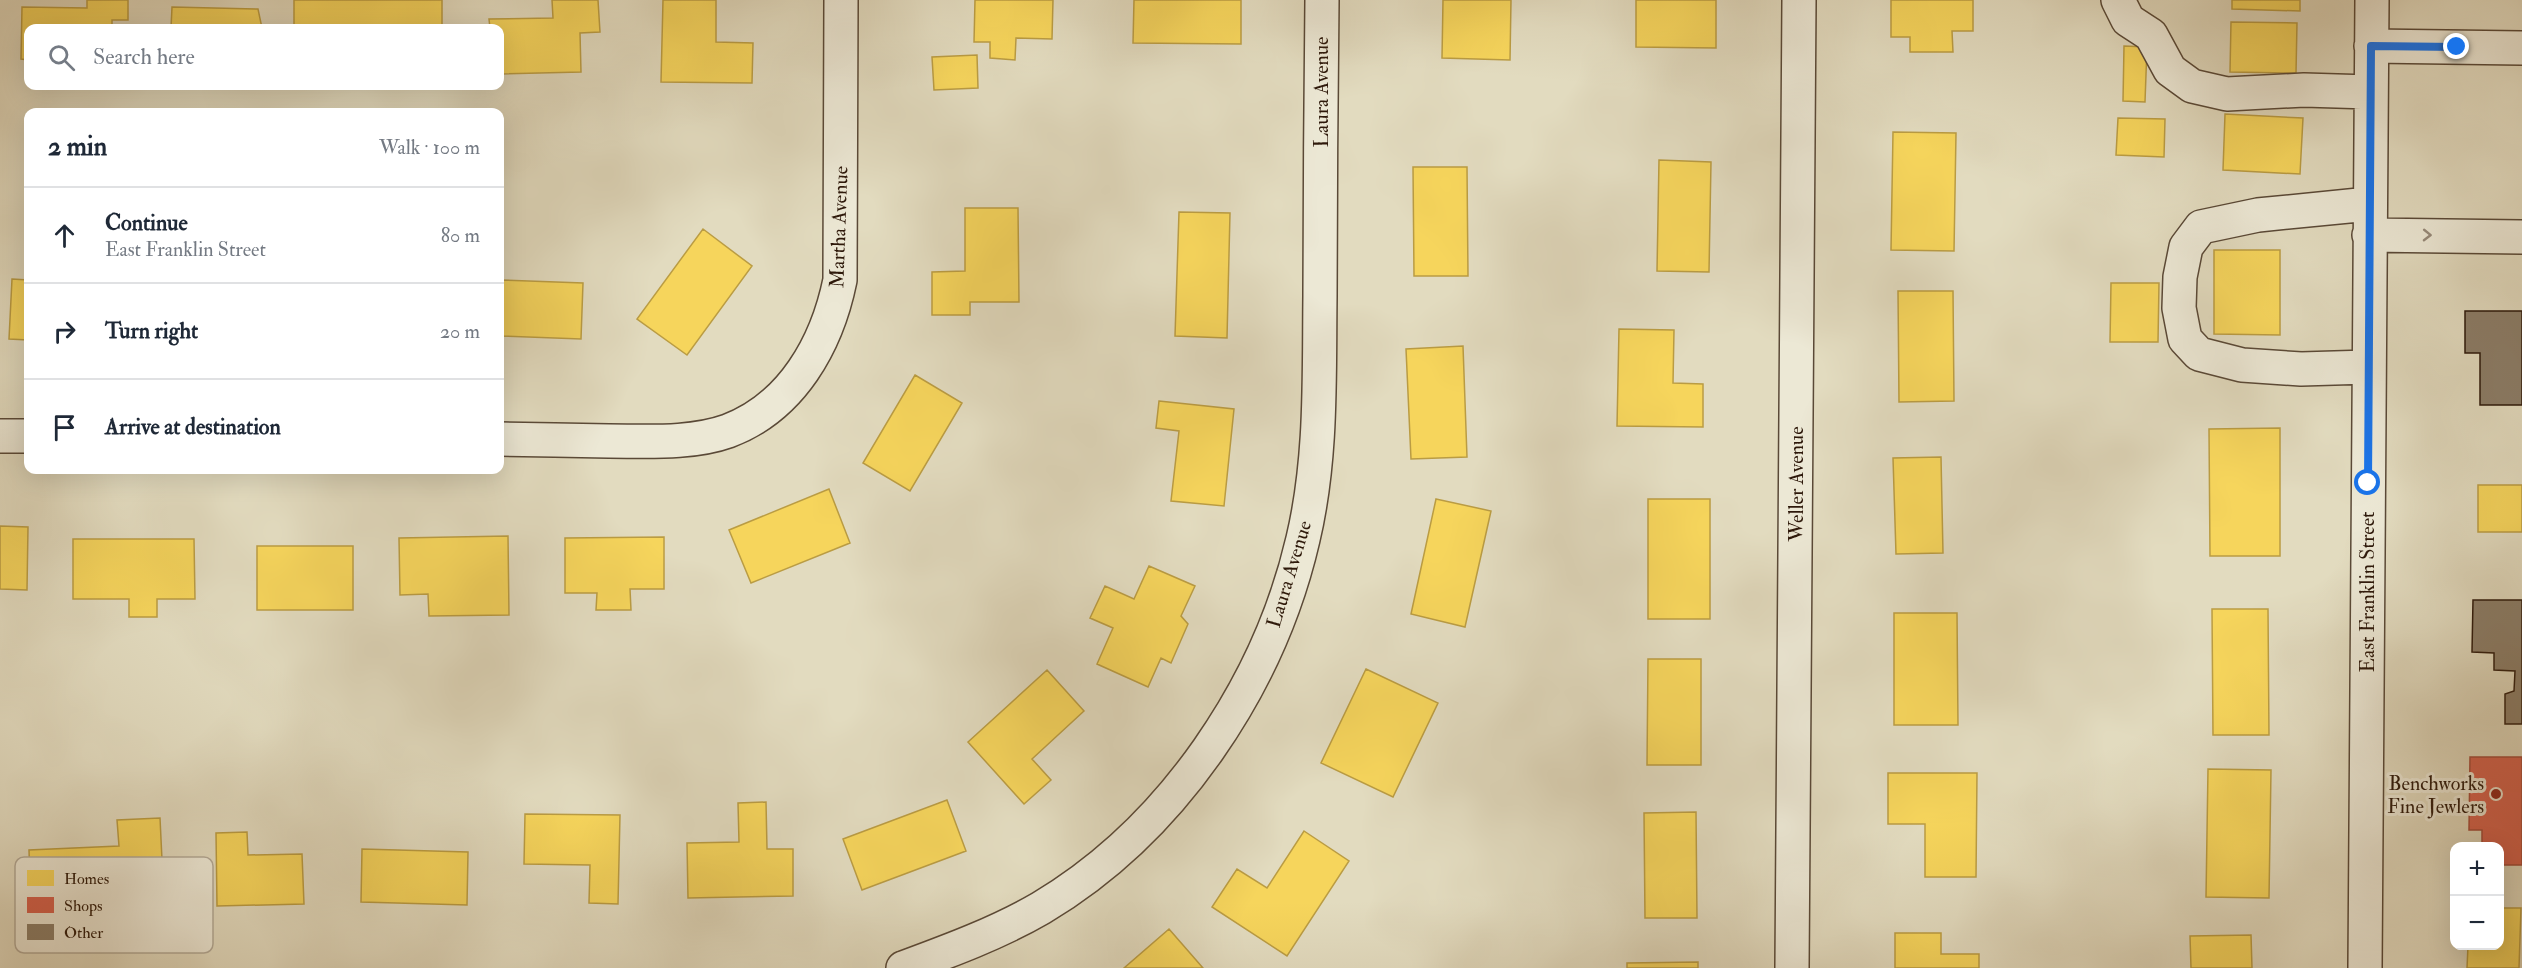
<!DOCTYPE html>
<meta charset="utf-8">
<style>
body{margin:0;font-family:"IM FELL Double Pica",serif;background:#f6f6f7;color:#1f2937}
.controls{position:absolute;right:18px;bottom:18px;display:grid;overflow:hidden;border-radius:12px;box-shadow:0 6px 24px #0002}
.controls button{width:54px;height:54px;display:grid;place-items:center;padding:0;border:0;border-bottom:2px solid #e0e1e3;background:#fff;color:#1f2937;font:30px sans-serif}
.stop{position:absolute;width:18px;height:18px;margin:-14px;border:4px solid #1a73e8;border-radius:50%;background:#fff}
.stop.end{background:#1a73e8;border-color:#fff;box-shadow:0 2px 6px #0008}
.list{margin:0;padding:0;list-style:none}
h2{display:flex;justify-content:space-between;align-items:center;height:78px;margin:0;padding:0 24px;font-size:26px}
h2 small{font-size:20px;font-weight:400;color:#747a83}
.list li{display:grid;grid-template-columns:39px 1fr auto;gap:18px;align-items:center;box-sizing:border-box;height:96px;padding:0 24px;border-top:2px solid #e0e1e3}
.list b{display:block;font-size:22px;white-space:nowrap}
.list p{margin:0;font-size:20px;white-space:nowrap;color:#747a83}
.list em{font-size:20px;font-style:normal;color:#747a83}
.icon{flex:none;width:33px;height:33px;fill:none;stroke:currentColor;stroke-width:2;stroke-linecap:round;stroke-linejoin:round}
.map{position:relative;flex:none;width:2522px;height:968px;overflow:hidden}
.search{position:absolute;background:#fff;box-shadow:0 6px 24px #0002;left:24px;top:24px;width:480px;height:66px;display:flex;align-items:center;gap:15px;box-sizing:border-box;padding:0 21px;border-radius:12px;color:#747a83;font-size:22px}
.panel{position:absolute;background:#fff;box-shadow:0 6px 24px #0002;left:24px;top:108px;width:480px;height:366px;border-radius:12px}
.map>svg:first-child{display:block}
.homes{fill:#f6d55c;stroke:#ba9c43;stroke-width:1.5}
.shops{fill:#d6604d;stroke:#a34a39;stroke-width:1.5}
.building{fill:#8b7d68;stroke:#2d180a;stroke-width:1.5}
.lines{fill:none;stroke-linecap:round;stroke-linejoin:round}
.minor-casing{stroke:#5a4937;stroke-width:36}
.minor{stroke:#ece8d5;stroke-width:33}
.oneway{stroke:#968a7a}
.route{stroke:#1a73e8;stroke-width:8}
.poi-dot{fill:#8f2418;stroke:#ece8d5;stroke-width:2}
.labels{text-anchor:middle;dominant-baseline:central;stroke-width:6;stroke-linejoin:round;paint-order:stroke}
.street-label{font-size:20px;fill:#2d180a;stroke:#ece8d5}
.poi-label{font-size:20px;fill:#2d180a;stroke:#ece8d5;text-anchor:end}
.key{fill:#ece8d5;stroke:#b3aa98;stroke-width:1.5}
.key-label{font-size:16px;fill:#2d180a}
</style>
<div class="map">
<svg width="2522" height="968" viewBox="0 0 2522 968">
<rect width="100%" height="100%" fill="#e2dbbf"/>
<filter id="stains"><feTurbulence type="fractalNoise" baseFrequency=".00333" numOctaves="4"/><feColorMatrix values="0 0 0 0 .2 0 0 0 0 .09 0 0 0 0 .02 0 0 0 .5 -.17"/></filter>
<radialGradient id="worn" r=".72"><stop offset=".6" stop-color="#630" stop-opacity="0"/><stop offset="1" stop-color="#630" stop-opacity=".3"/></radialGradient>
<!-- homes -->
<path class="homes" d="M87,0h41v20h-16v8h-84v32l-7,-1 1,-52 65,1z
M294,0h148v28h-148z
M552,0h46l2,32 -20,1 1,39 -81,2v-46h-10l-1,-9 64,-1z
M663,0h53v42l37,1 -1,40 -91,-1z
M975,0h78l-1,39 -36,-1 -1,22 -25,-2v-16h-16z
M1134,0h107v44l-108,-1z
M1443,0h68l-1,60 -68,-2z
M1636,0h80v48l-80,-1z
M1891,0h82v31h-21l1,21h-43v-15h-19z
M2232,0h68v11l-68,-2z
M172,7l86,2 4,19h-91z
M2231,22l66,1 -1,50 -66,-1z
M2124,46l23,1 -2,55 -22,-1z
M977,55l1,33 -44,2 -2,-33z
M2225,114l78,4 -3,56 -77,-4z
M2118,118l47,1 -1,38 -48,-2z
M1893,132l63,1 -2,118 -63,-1z
M1659,160l52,2 -2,110 -52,-1z
M1413,167h54l1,109h-54z
M965,208h53l1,94h-49v13h-38v-43l33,-1z
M1179,212l51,1 -3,125 -52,-2z
M703,229l49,37 -65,89 -50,-36z
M2214,250h66v85l-66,-1z
M12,279l16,1v60l-19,-1z
M500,280l83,3 -2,56 -81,-3z
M2111,283h48l-1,59h-48z
M1898,291h55l1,110 -55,1z
M1619,329l55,1 -1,53 30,1v43l-86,-1z
M1463,346l4,111 -56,2 -5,-110z
M915,375l47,28 -52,88 -47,-28z
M1159,401l75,8 -10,97 -53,-5 8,-70 -23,-3z
M2280,428v128h-70l-1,-127z
M1941,457l2,96 -47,1 -3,-96z
M2478,485h44v47h-44z
M829,489l21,54 -99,40 -22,-53z
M1436,499l55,12 -26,116 -54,-13z
M1648,499h62v120h-62z
M0,526l28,1 -1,63 -27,-1z
M508,536l1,79 -80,1 -1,-22 -28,1 -1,-57z
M664,537v52h-34l1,21h-35l1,-17h-32v-55z
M73,539h121l1,60h-38v18h-28v-18h-56z
M257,546h96v64h-96z
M1149,566l46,20 -14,30 7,8 -17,39 -10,-5 -13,29 -51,-23 16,-36 -23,-10 15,-32 29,13z
M2212,609h56l1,126h-56z
M1894,613h63l1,112h-64z
M1648,659h53v106h-54z
M1366,669l72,34 -45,94 -72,-34z
M1047,670l37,41 -52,48 19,21 -27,24 -56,-62z
M2208,769l63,1 -2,128 -63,-1z
M1888,773h89l-1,104h-51v-53h-37z
M947,800l19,51 -104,39 -19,-51z
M766,802l1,47h26v47l-105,2 -1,-55 52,-1 -1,-39z
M1696,812l1,106h-52l-1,-105z
M525,814l95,1 -2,89 -29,-1 1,-38 -66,-1z
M160,818l4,84 -133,7 -2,-59 90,-4 -2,-26z
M1304,831l45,30 -62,95 -75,-49 25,-38 30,19z
M247,832l1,23 54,-1 2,50 -87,2 -1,-73z
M362,849l106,3 -1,53 -106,-3z
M2500,908h21l-2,60h-52l1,-22h32z
M1169,929l34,39h-79z
M1895,933h46v21h38v14h-84z
M2251,935l1,33h-61l-1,-32z
M1698,962v6h-71v-5z"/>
<!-- shops -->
<path class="shops" d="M2470,757h52v108h-22v-19h-18v-16h-13z"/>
<!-- building -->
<path class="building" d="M2465,311h57v94h-42v-52h-15z
M2473,600h49v124h-17v-30l9,-3 1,-20 -21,-1v-17l-22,-1z"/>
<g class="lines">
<defs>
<path id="minor" d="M2118,0l10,20 23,15 19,35 22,16 35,8 77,-4 66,2
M2371,46l151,2
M2369,235l153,2
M2368,367l-67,2 -59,-4 -43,-11 -14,-15 -6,-31 1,-31 6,-30 15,-20 57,-12 111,-11
M0,436h28
M500,439c36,1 73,1 109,2 38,0 83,3 119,-10 64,-24 99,-87 112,-151l1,-280
M903,968c46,-17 95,-35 138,-60 131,-78 228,-222 262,-369 19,-80 16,-162 17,-243 0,-99 1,-197 2,-296
M1792,968l7,-968
M2365,968l7,-968"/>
</defs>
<!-- minor casing -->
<use href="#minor" class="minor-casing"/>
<!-- minor -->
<use href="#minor" class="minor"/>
</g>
<!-- one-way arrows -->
<defs><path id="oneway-chevron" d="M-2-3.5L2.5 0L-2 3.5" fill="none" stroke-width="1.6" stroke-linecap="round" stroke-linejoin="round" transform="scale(1.5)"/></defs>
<use class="oneway" href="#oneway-chevron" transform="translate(2427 235) rotate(1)"/>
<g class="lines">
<!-- route -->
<path class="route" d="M2368,483l3,-437 86,1"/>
</g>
<!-- markers -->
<circle class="poi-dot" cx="2496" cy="794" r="6"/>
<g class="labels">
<!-- street labels -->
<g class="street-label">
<text transform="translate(1321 92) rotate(-90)">Laura Avenue</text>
<text transform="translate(839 227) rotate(-88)">Martha Avenue</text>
<text transform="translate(1796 484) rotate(-90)">Weller Avenue</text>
<text transform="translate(1289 574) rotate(-73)">Laura Avenue</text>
<text transform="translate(2367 592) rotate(-90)">East Franklin Street</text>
</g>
<!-- poi labels -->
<g class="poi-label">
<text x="2484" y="783">Benchworks<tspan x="2484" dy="23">Fine Jewlers</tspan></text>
</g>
</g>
<!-- legend -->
<rect x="15" y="857" width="198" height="96" rx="9" class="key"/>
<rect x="27" y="870" width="27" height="16" fill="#f6d55c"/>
<rect x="27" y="897" width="27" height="16" fill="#d6604d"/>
<rect x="27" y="924" width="27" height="16" fill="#8b7d68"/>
<g class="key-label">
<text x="64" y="884">Homes</text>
<text x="64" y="911">Shops</text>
<text x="64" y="938">Other</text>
</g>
<rect width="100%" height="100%" filter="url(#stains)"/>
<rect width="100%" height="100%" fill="url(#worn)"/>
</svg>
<div class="controls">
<button>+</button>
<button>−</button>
</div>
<div class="stop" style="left:2368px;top:483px"></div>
<div class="stop end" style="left:2457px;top:47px"></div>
<div class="search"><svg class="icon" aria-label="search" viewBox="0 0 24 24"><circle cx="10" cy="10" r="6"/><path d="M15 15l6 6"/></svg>Search here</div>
<section class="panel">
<h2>2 min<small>Walk · 100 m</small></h2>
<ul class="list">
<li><svg class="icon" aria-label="ahead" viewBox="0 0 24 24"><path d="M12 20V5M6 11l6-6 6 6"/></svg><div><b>Continue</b><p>East Franklin Street</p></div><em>80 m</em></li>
<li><svg class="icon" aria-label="right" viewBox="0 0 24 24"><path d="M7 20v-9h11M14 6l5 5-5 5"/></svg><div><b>Turn right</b></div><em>20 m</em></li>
<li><svg class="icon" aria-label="arrive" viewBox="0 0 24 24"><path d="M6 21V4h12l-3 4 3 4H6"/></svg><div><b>Arrive at destination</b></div></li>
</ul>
</section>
</div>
